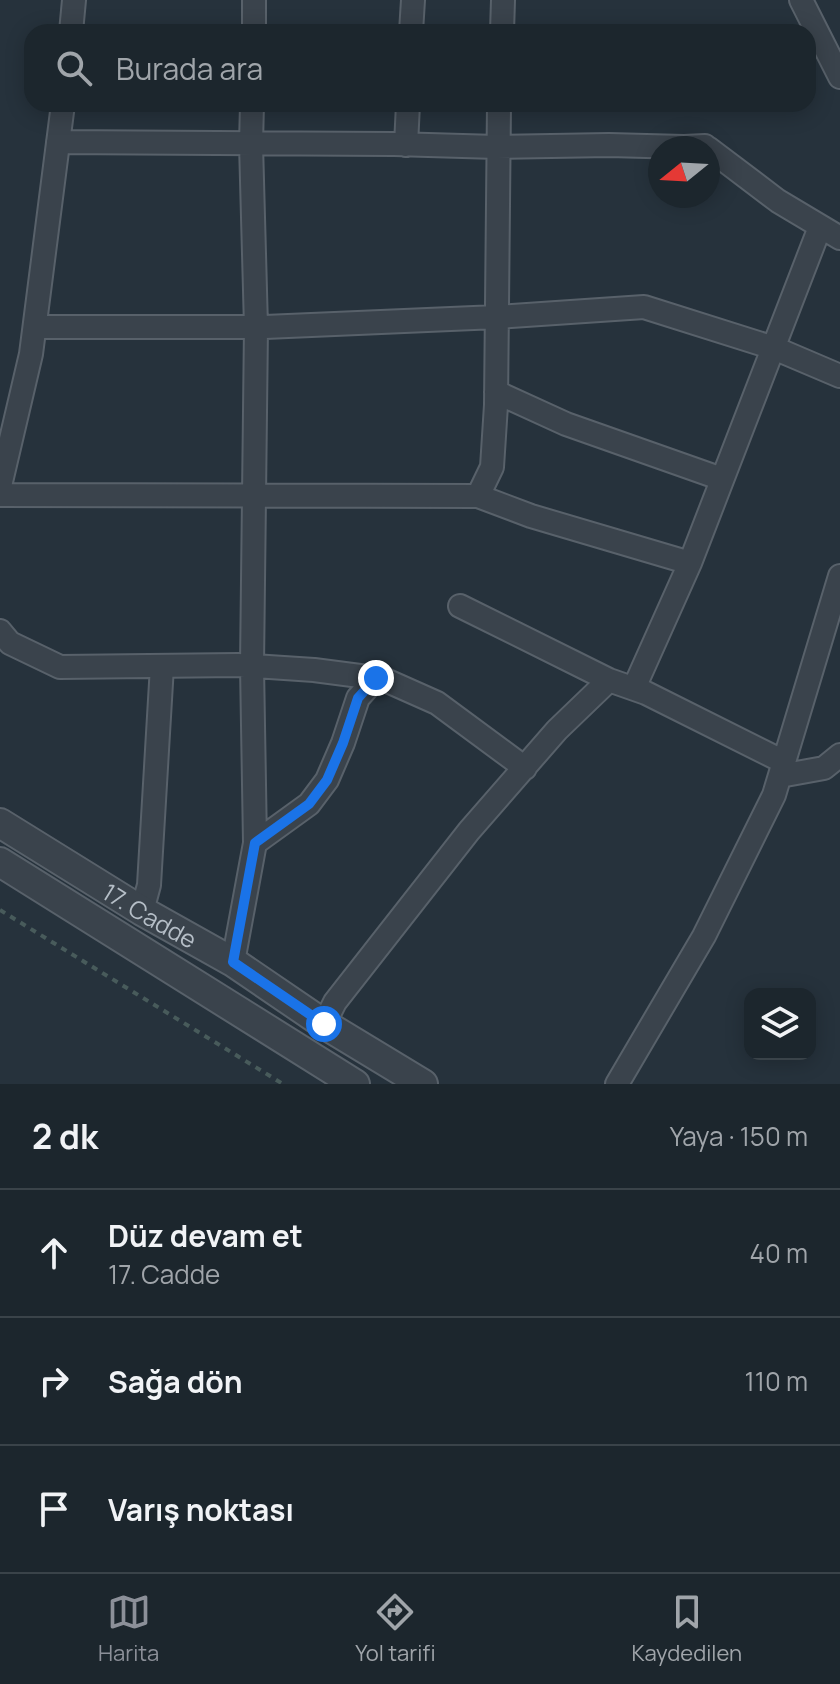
<!DOCTYPE html>
<html lang="tr">
<meta charset="utf-8">
<style>
body{margin:0;font-family:Manrope,sans-serif;background:#293239;color:#f1f3f6}
.controls{position:absolute;right:24px;bottom:24px;display:grid;overflow:hidden;border-radius:16px;box-shadow:0 4px 20px #0003}
.controls button{width:72px;height:72px;display:grid;place-items:center;padding:0;border:0;border-bottom:2px solid #3a4349;background:#1c262d;color:#f1f3f6;font:40px sans-serif}
.compass{position:absolute;left:648px;top:136px;width:72px;height:72px;border-radius:50%;background:#1c262d;box-shadow:0 4px 20px #0003;rotate:252deg}
.stop{position:absolute;width:24px;height:24px;margin:-18px;border:6px solid #1a73e8;border-radius:50%;background:#fff}
.stop.end{background:#1a73e8;border-color:#fff;box-shadow:0 2px 8px #0008}
.list{margin:0;padding:0;list-style:none}
h2{display:flex;justify-content:space-between;align-items:center;height:104px;margin:0;padding:0 32px;font-size:34px}
h2 small{font-size:26px;font-weight:400;color:#a0a5aa}
.list li{display:grid;grid-template-columns:52px 1fr auto;gap:24px;align-items:center;box-sizing:border-box;height:128px;padding:0 32px;border-top:2px solid #3a4349}
.list b{display:block;font-size:30px;white-space:nowrap}
.list p{margin:0;font-size:26px;white-space:nowrap;color:#a0a5aa}
.list em{font-size:26px;font-style:normal;color:#a0a5aa}
.icon{flex:none;width:44px;height:44px;fill:none;stroke:currentColor;stroke-width:2;stroke-linecap:round;stroke-linejoin:round}
.map{position:relative;flex:none;width:840px;height:1084px;overflow:hidden}
.search{position:absolute;background:#1c262d;box-shadow:0 4px 20px #0003;left:24px;right:24px;top:24px;height:88px;display:flex;align-items:center;gap:20px;box-sizing:border-box;padding:0 28px;border-radius:24px;color:#a0a5aa;font-size:30px}
.sheet{height:488px;background:#1c262d}
nav{display:flex;justify-content:space-around;align-items:center;box-sizing:border-box;height:112px;border-top:2px solid #3a4349;background:#1c262d;font-size:22px;color:#a0a5aa}
nav a{display:grid;justify-items:center;gap:4px}
nav .on{color:#8c9099}
.map>svg:first-child{display:block}
.lines{fill:none;stroke-linecap:round;stroke-linejoin:round}
.minor-casing{stroke:#58616a;stroke-width:26}
.tertiary-casing{stroke:#58616a;stroke-width:32}
.path{stroke:#485b5b;stroke-width:4;stroke-dasharray:6 6;stroke-linecap:butt}
.minor{stroke:#3a434c;stroke-width:22}
.tertiary{stroke:#3a434c;stroke-width:28}
.route{stroke:#1a73e8;stroke-width:10}
.labels{text-anchor:middle;dominant-baseline:central;stroke-width:6;stroke-linejoin:round;paint-order:stroke}
.street-label{font-size:24px;fill:#b5bec7;stroke:#1f2831}
</style>
<div class="map">
<svg width="840" height="1084" viewBox="0 0 840 1084">
<rect width="100%" height="100%" fill="#26323c"/>
<g class="lines">
<defs>
<path id="minor" d="M801,0l39,77
M71,32l3,-32
M254,32v-32
M411,32l2,-32
M502,32l1,-32
M58,142l336,2 103,3 112,-2 75,2 21,-1 2,2
M406,145l2,-41
M708,148l70,53 62,37
M35,327h230l232,-10 147,-10 130,41 66,28
M496,392l70,32 156,55
M0,486l31,-132 32,-250
M0,495l478,1 53,20 159,47
M478,496l14,-29 4,-62 3,-301
M460,606l149,74 37,13 138,69
M0,631l10,12 50,24 178,-2 76,5 69,9 54,24 88,65
M634,688l56,-125 130,-336
M780,776l44,-8 16,-13
M255,843l54,-39 18,-24 16,-37 15,-45 18,-20
M142,911l7,-26 13,-219
M233,962l22,-119 -3,-177 4,-339 -5,-183 1,-40
M324,1024l11,-22 134,-171 88,-101 52,-50
M617,1084l87,-148 70,-141 66,-219"/>
<g id="tertiary">
<path id="s1" d="M0,823l142,88 91,51 91,62 99,60"/>
<path d="M0,862l355,222"/>
</g>
</defs>
<!-- minor casing -->
<use href="#minor" class="minor-casing"/>
<!-- tertiary casing -->
<use href="#tertiary" class="tertiary-casing"/>
<!-- path -->
<path class="path" d="M0,910l283,174"/>
<!-- minor -->
<use href="#minor" class="minor"/>
<!-- tertiary -->
<use href="#tertiary" class="tertiary"/>
</g>
<g class="lines">
<!-- route -->
<path class="route" d="M324,1024l-91,-62 22,-119 54,-39 18,-24 16,-37 15,-45 18,-20"/>
</g>
<g class="labels">
<!-- street labels -->
<g class="street-label">
<text stroke="none"><textPath href="#s1" startOffset="176">17. Cadde</textPath></text>
</g>
</g>
</svg>
<div class="controls">
<button><svg class="icon" aria-label="layers" viewBox="0 0 24 24"><path d="M12 4l9 5-9 5-9-5zM3 14l9 5 9-5"/></svg></button>
</div>
<svg class="compass" viewBox="-18 -18 36 36"><path d="M0-13l5 13h-10z" fill="#e53935"/><path d="M0 13l5-13h-10z" fill="#a0a5aa"/></svg>
<div class="stop" style="left:324px;top:1024px"></div>
<div class="stop end" style="left:376px;top:678px"></div>
<div class="search"><svg class="icon" aria-label="search" viewBox="0 0 24 24"><circle cx="10" cy="10" r="6"/><path d="M15 15l6 6"/></svg>Burada ara</div>
</div>
<section class="sheet">
<h2>2 dk<small>Yaya · 150 m</small></h2>
<ul class="list">
<li><svg class="icon" aria-label="ahead" viewBox="0 0 24 24"><path d="M12 20V5M6 11l6-6 6 6"/></svg><div><b>Düz devam et</b><p>17. Cadde</p></div><em>40 m</em></li>
<li><svg class="icon" aria-label="right" viewBox="0 0 24 24"><path d="M7 20v-9h11M14 6l5 5-5 5"/></svg><div><b>Sağa dön</b></div><em>110 m</em></li>
<li><svg class="icon" aria-label="arrive" viewBox="0 0 24 24"><path d="M6 21V4h12l-3 4 3 4H6"/></svg><div><b>Varış noktası</b></div></li>
</ul>
</section>
<nav>
<a class="on"><svg class="icon" aria-label="map" viewBox="0 0 24 24"><path d="M3 6l6-2 6 2 6-2v14l-6 2-6-2-6 2zM9 4v14M15 6v14"/></svg>Harita</a>
<a><svg class="icon" aria-label="directions" viewBox="0 0 24 24"><path d="M12 3l9 9-9 9-9-9zM9 14v-3h6M13 9l2 2-2 2"/></svg>Yol tarifi</a>
<a><svg class="icon" aria-label="saved" viewBox="0 0 24 24"><path d="M7 4h10v16l-5-4-5 4z"/></svg>Kaydedilen</a>
</nav>
